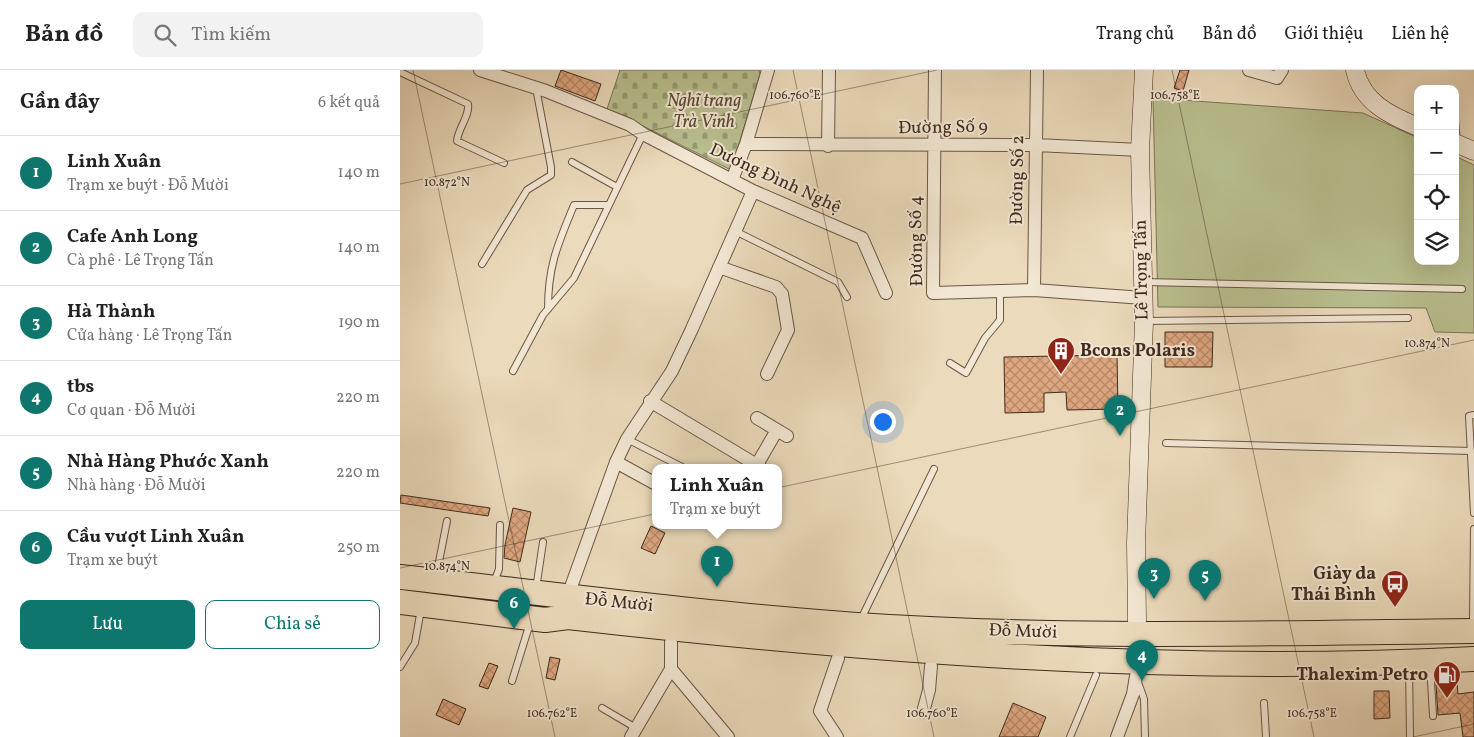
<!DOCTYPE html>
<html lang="vi">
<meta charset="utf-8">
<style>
body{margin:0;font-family:Vollkorn,serif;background:#f2f2f2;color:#222}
.controls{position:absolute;right:15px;top:15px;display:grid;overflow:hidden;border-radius:10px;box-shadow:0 5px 20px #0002}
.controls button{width:45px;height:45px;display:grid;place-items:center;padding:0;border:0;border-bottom:1px solid #e0e0e0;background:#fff;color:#222;font:25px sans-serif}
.you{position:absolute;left:482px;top:351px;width:18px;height:18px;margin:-12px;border:4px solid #fff;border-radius:50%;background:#1a73e8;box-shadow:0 0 0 8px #1a73e833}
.badge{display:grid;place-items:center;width:32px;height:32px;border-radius:50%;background:#0f766e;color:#fff;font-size:16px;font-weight:700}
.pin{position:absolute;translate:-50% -41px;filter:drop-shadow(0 1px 2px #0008)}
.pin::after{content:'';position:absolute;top:26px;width:18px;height:15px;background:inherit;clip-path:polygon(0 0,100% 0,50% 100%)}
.popup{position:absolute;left:252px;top:394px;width:130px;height:65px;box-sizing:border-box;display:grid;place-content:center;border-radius:10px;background:#fff;filter:drop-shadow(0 1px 4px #0005);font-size:16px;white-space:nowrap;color:#767676}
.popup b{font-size:19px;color:#222}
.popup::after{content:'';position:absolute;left:50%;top:100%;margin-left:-10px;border:10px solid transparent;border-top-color:#fff}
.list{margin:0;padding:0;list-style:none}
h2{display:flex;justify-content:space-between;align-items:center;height:65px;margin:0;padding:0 20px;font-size:21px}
h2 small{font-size:16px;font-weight:400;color:#767676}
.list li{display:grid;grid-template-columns:32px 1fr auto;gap:15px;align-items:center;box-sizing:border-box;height:75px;padding:0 20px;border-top:1px solid #e0e0e0}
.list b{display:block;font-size:19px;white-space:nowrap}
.list p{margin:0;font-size:16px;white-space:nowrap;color:#767676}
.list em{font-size:16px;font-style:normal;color:#767676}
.actions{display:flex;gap:10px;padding:15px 20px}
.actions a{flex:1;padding:11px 0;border:1px solid #0f766e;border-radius:10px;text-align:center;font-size:18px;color:#0f766e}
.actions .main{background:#0f766e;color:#fff}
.icon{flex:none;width:28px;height:28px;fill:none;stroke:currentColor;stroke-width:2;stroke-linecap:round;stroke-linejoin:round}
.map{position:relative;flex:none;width:1074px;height:667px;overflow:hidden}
header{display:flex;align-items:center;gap:30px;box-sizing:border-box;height:70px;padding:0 25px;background:#fff;border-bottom:1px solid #e0e0e0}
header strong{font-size:24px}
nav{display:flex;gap:28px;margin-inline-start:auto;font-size:18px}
.search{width:350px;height:45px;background:#f2f2f2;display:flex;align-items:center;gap:12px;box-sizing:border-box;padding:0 18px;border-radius:10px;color:#767676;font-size:19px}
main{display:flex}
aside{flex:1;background:#fff}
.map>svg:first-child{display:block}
.green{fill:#b9bf8f;stroke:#7c7457}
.cemetery{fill:url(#cemetery-stones);stroke:#7c7457}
.building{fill:url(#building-cross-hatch);stroke:#3f2a1f}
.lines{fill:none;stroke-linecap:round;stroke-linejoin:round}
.lane-casing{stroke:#6a5646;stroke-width:8}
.street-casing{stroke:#6a5646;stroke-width:14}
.secondary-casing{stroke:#3f2a1f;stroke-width:19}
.highway-casing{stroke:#3f2a1f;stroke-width:26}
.lane{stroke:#f2e7d3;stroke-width:6}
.street{stroke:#f2e7d3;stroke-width:12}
.secondary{stroke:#f2e7d3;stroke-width:18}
.highway{stroke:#ebdabb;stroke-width:24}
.ticks{fill:none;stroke:#3f2a1f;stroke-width:1;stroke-opacity:0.45}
.labels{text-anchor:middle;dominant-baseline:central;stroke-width:4;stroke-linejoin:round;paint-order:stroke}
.park-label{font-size:18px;font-style:italic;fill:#574835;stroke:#f2e7d3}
.street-label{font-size:18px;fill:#3f2a1f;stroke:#f2e7d3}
.poi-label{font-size:18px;font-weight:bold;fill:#3f2a1f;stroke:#f2e7d3;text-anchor:end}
.ticks-label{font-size:12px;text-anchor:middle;fill:#3f2a1f;stroke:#f2e7d3;stroke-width:4;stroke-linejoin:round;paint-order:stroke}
</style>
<header>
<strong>Bản đồ</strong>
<div class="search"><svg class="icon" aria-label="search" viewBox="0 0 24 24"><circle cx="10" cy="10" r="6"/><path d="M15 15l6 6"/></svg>Tìm kiếm</div>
<nav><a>Trang chủ</a><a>Bản đồ</a><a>Giới thiệu</a><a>Liên hệ</a></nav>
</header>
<main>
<aside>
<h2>Gần đây<small>6 kết quả</small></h2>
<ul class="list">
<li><span class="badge">1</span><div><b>Linh Xuân</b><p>Trạm xe buýt · Đỗ Mười</p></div><em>140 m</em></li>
<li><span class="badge">2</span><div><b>Cafe Anh Long</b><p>Cà phê · Lê Trọng Tấn</p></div><em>140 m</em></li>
<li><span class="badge">3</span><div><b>Hà Thành</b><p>Cửa hàng · Lê Trọng Tấn</p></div><em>190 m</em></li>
<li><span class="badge">4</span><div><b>tbs</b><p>Cơ quan · Đỗ Mười</p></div><em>220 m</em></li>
<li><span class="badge">5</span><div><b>Nhà Hàng Phước Xanh</b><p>Nhà hàng · Đỗ Mười</p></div><em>220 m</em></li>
<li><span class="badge">6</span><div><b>Cầu vượt Linh Xuân</b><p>Trạm xe buýt</p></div><em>250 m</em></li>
</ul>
<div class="actions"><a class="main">Lưu</a><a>Chia sẻ</a></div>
</aside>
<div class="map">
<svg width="1074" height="667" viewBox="0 0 1074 667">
<defs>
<pattern id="cemetery-stones" width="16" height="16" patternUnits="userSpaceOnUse" patternTransform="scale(1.25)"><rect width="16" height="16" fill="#b9bf8f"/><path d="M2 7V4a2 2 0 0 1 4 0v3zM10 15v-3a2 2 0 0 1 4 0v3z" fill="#989b74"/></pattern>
<pattern id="building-cross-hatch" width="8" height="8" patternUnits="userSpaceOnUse" patternTransform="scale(1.25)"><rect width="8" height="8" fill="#dfa780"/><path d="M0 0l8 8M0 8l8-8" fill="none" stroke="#b68868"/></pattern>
</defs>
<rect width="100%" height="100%" fill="#ebdabb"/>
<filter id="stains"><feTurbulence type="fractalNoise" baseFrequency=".004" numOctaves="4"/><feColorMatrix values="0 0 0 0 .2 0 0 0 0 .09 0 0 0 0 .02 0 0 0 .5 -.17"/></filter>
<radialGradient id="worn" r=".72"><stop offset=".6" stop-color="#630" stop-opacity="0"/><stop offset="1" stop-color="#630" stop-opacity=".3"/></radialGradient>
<!-- green -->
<path class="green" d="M753,28l210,15 55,25v123h37v-105l19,9v168l-39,-1 -9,-24 -268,-1z"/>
<!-- cemetery -->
<path class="cemetery" d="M220,0h139l1,4 -29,96 -88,-44 -37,-14z"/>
<!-- building -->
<path class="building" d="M161,0l40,14 -6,17 -40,-15z
M780,0h9l-6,21 -9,-3z
M765,262h48l-1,35h-47z
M717,285l1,54 -51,1 -1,-18 -22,1v19l-39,1 -1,-56z
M1,425l89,13 -2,8 -88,-13z
M113,438l18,4 -11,50 -16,-4 1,-13z
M251,456l14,7 -10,21 -14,-6z
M150,587l10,2 -5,21 -9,-2z
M89,593l9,3 -10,23 -9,-3z
M1057,612l1,12 16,-2v45h-11l-3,-24 -22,2 -2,-31z
M974,621h15l1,27 -16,1z
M43,629l23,10 -7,16 -23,-10z
M613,633l33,14 -8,20h-39z"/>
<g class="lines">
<defs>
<path id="lane" d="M0,2l68,32c2,12 -10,24 -11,37l47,22
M1055,51l2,21
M172,92l45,25
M335,161l103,51 9,15
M82,194l45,-74 24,-15v-8l-15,-79
M744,212l318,7
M148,239c0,-44 10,-65 26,-104h34
M745,251l263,-3
M550,293l16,10 19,-35 15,-18v-29
M113,301l30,-56 31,-37 69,-144
M1074,345l-5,1 5,97
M227,369l57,29
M766,373l305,8
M36,507l11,-56
M96,507l3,-8 1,-44
M136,519l7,-47
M464,543l70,-144
M1073,549l1,-90
M1009,595l1,72
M1030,595l3,51
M0,597l15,-24 6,-34
M112,611l18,-58
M738,612l6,17 1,38
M864,633l2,34
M202,638l34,20
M670,667l26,-62"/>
<path id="street" d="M80,0l66,21 84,34 13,9 110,57 109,47 24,55
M535,0l-2,223 101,-3 109,8
M849,0l28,8 5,-8
M346,74l290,1 104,5
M428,76l1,-76
M332,110l14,-36 22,-74
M319,197l57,20 6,7 6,36 -21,44
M634,220l3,-220
M250,331l110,66
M357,348l30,18
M216,392l40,22
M355,398l22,-38
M167,528l49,-136 11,-23 45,-68 19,-40 62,-140
M271,599l57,68
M523,642l6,-22 2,-24
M231,667l40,-68v-27
M437,667l-17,-26 18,-53
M717,667l16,-43 3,-18"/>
<path id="secondary" d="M955,0c7,32 34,45 63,57
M1055,73l19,8
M737,551l-1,-78 8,-222 -4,-171 4,-80"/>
<path id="highway" d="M0,507c152,17 304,37 457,48 206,14 411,8 617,6
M0,532l145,18 23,-3c300,34 603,58 906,42"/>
</defs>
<!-- lane casing -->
<use href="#lane" class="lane-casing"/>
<!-- street casing -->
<use href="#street" class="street-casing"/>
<!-- secondary casing -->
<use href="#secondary" class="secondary-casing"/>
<!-- highway casing -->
<use href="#highway" class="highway-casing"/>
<!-- lane -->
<use href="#lane" class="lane"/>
<!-- street -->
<use href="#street" class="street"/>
<!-- secondary -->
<use href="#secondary" class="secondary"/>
<!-- highway -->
<use href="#highway" class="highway"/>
</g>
<!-- ticks -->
<path class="ticks" d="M13,0l142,667M393,0l141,667M772,0l142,667M0,114l537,-114M0,498l1074,-228M1013,667l61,-13"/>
<!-- icons -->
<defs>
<symbol id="building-pin" viewBox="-11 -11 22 30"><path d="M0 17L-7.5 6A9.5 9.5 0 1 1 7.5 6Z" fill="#8f2418" stroke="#f2e7d3"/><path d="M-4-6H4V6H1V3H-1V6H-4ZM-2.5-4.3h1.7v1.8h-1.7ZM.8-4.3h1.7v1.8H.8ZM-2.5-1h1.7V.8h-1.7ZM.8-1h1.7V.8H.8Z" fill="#fff"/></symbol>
<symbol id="bus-pin" viewBox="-11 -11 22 30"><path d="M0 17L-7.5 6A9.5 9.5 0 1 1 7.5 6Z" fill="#8f2418" stroke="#f2e7d3"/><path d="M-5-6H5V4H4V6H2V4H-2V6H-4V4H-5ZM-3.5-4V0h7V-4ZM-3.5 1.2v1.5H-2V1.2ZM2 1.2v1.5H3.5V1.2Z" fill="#fff"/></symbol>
<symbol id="fuel-pin" viewBox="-11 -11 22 30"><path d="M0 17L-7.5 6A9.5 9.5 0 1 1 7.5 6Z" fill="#8f2418" stroke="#f2e7d3"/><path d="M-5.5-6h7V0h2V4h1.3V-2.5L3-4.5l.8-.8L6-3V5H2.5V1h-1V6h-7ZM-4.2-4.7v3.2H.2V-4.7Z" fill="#fff"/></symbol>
</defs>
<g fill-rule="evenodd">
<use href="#building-pin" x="645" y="265" width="32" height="43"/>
<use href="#bus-pin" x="979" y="498" width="32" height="43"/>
<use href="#fuel-pin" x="1031" y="589" width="32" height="43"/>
</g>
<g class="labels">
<!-- park labels -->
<g class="park-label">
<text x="304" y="31">Nghĩ trang<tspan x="304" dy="21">Trà Vinh</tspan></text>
</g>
<!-- street labels -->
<g class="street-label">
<text transform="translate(543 58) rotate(-1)">Đường Số 9</text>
<text transform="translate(375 109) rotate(25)">Dương Đình Nghệ</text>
<text transform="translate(618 110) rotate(-89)">Đường Số 2</text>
<text transform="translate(517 171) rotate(-91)">Đường Số 4</text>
<text transform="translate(742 200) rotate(-91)">Lê Trọng Tấn</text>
<text transform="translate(219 533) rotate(6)">Đỗ Mười</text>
<text transform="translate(623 562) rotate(2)">Đỗ Mười</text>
</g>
<!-- poi labels -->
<g class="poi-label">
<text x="680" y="281" text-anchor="start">Bcons Polaris</text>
<text x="976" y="504">Giày da<tspan x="976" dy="21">Thái Bình</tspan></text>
<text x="1028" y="605">Thalexim Petro</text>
</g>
</g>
<g class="ticks-label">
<text x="395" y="29">106.760°E</text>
<text x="775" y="29">106.758°E</text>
<text x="47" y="116">10.872°N</text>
<text x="1027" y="277">10.874°N</text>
<text x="47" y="500">10.874°N</text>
<text x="152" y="647">106.762°E</text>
<text x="532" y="647">106.760°E</text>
<text x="912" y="647">106.758°E</text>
</g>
<rect width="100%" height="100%" filter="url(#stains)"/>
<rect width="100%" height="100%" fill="url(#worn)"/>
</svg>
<div class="controls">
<button>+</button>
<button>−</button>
<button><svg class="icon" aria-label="locate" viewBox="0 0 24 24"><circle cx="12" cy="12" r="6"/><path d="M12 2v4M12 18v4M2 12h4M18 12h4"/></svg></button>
<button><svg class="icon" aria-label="layers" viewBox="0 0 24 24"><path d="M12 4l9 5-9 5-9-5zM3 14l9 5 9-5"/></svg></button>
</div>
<div class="you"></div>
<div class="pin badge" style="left:317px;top:517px">1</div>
<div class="popup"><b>Linh Xuân</b>Trạm xe buýt</div>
<div class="pin badge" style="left:720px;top:366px">2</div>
<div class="pin badge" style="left:754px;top:529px">3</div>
<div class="pin badge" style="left:742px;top:611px">4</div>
<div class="pin badge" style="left:805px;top:531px">5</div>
<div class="pin badge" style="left:114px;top:559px">6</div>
</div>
</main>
